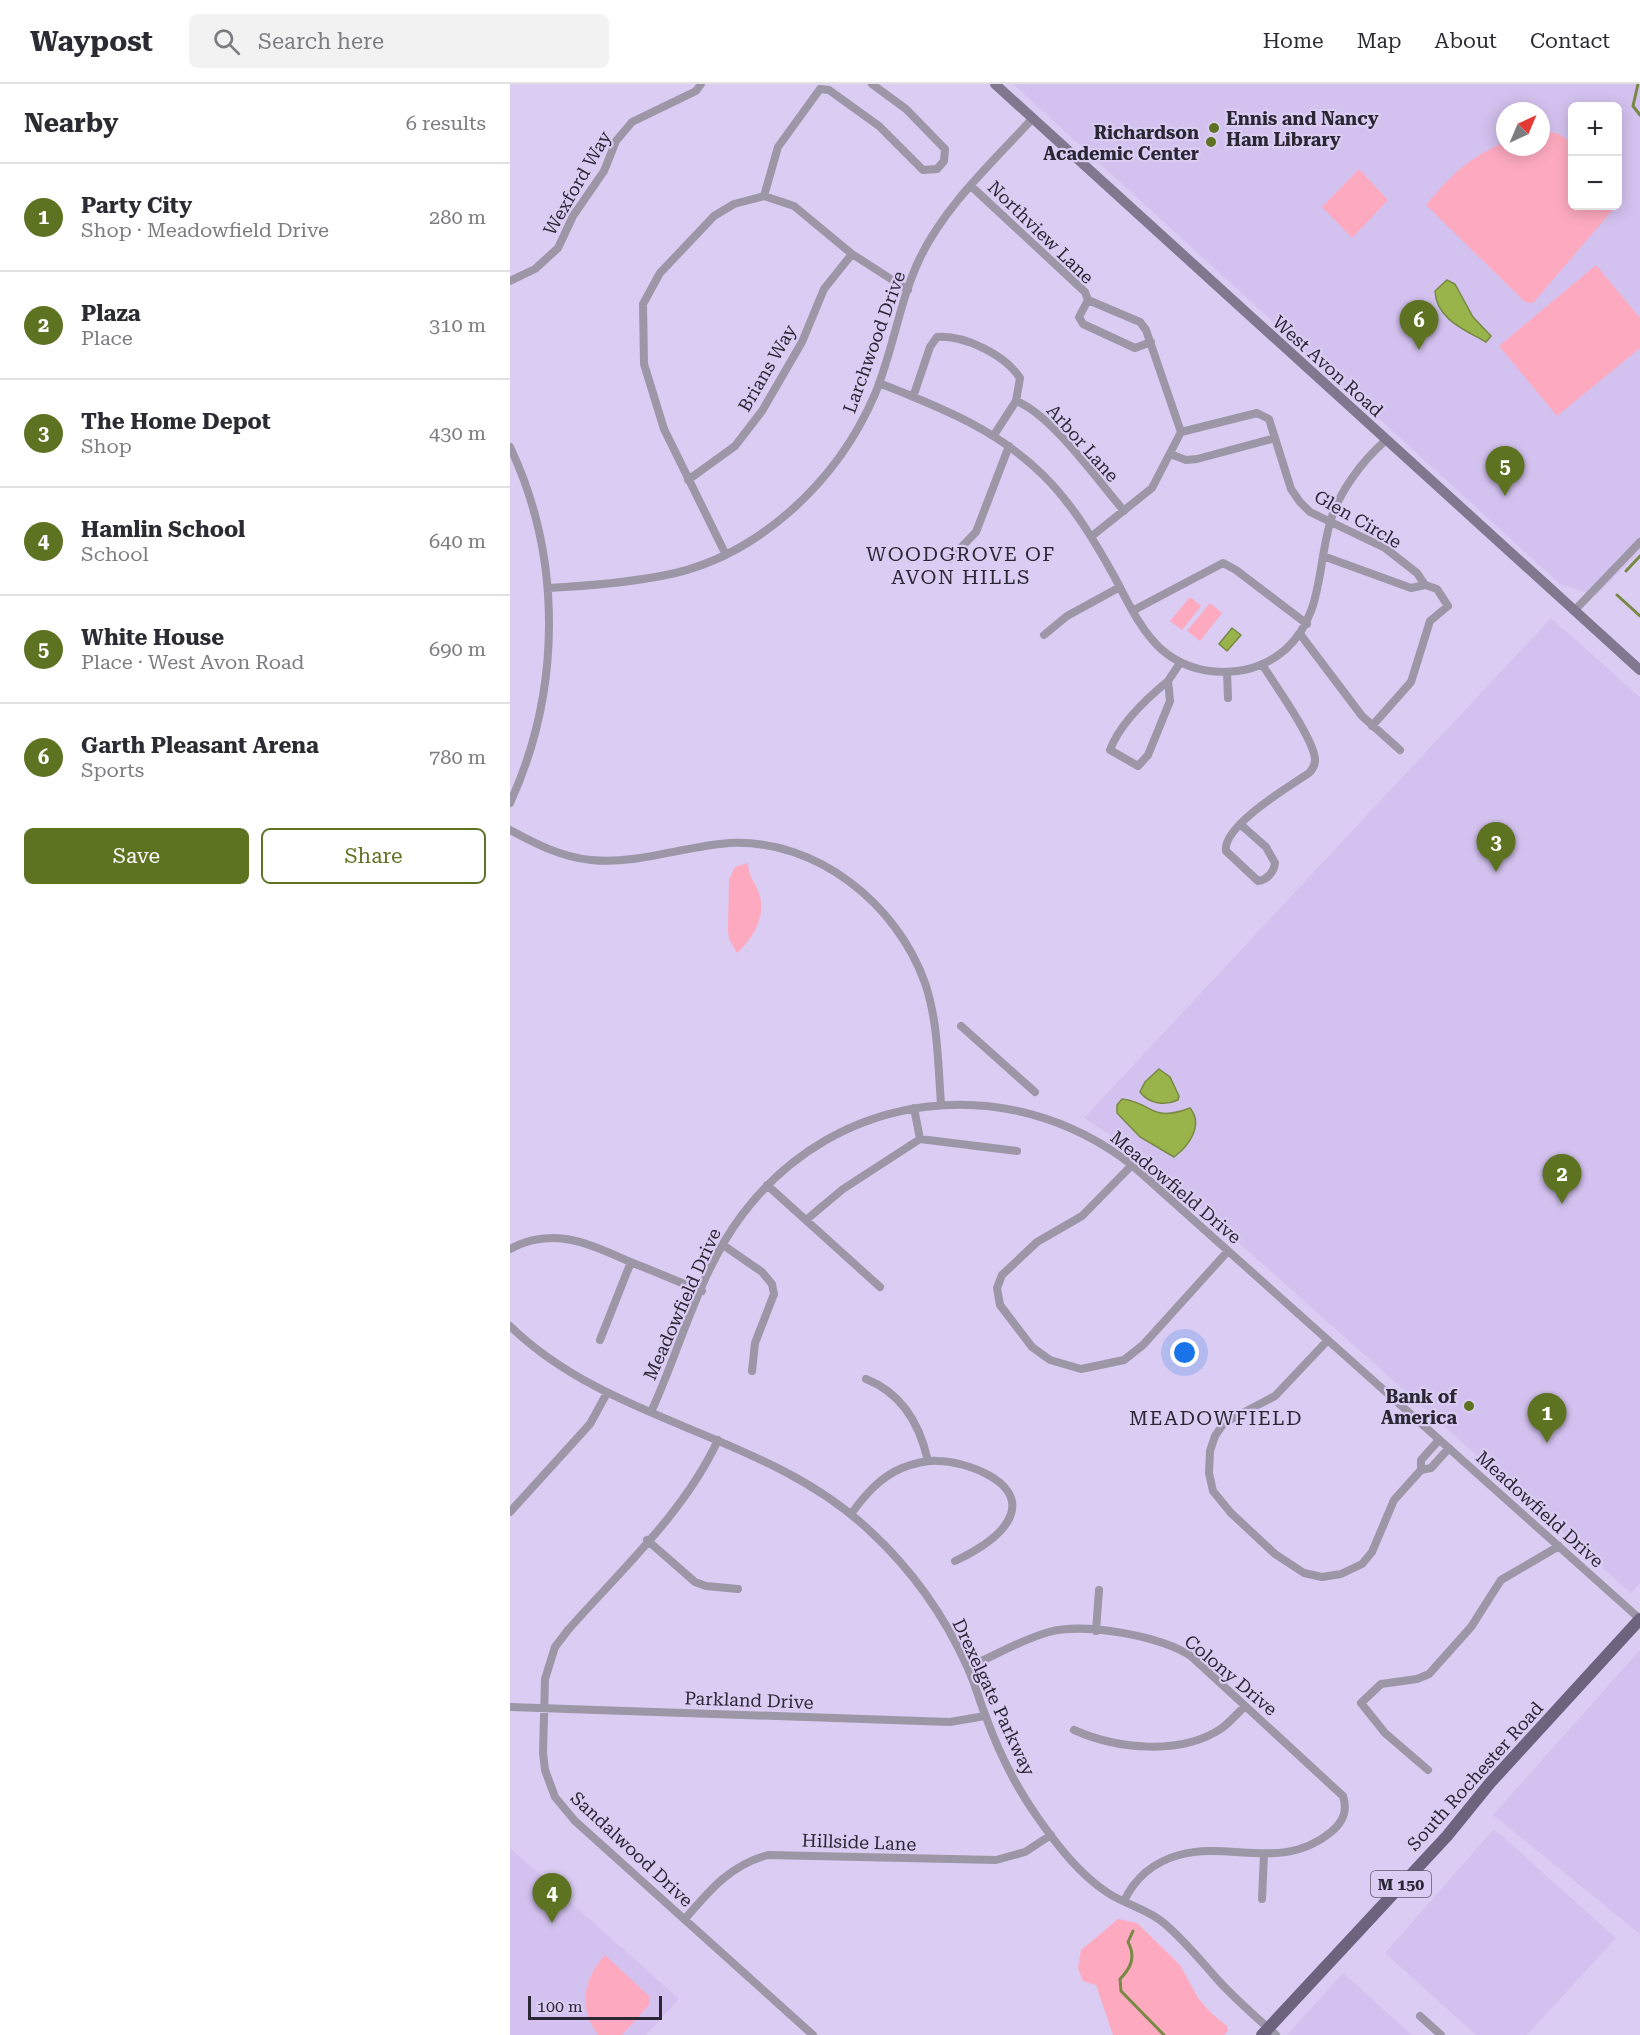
<!DOCTYPE html>
<meta charset="utf-8">
<style>
body{margin:0;font-family:"Roboto Serif",serif;background:#f2f2f3;color:#2b2b33}
.controls{position:absolute;right:18px;top:18px;display:grid;overflow:hidden;border-radius:9px;box-shadow:0 3px 15px #0003}
.controls button{width:54px;height:54px;display:grid;place-items:center;padding:0;border:0;border-bottom:2px solid #e1e1e2;background:#fff;color:#2b2b33;font:30px sans-serif}
.compass{position:absolute;left:986px;top:18px;width:54px;height:54px;border-radius:50%;background:#fff;box-shadow:0 3px 15px #0003;rotate:44deg}
.scale{position:absolute;left:18px;bottom:15px;width:134px;box-sizing:border-box;padding-left:6px;border:3px solid #2b2634;border-top:0;font-size:16px;line-height:21px;white-space:nowrap;color:#2b2634;-webkit-text-stroke:4px #daccf2;paint-order:stroke}
.you{position:absolute;left:675px;top:1269px;width:21px;height:21px;margin:-15px;border:4px solid #fff;border-radius:50%;background:#1a73e8;box-shadow:0 0 0 9px #1a73e833}
.badge{display:grid;place-items:center;width:39px;height:39px;border-radius:50%;background:#5e7322;color:#fff;font-size:20px;font-weight:700}
.pin{position:absolute;translate:-50% -50px;filter:drop-shadow(0 2px 3px #0008)}
.pin::after{content:'';position:absolute;top:32px;width:21px;height:18px;background:inherit;clip-path:polygon(0 0,100% 0,50% 100%)}
.list{margin:0;padding:0;list-style:none}
h2{display:flex;justify-content:space-between;align-items:center;height:78px;margin:0;padding:0 24px;font-size:26px}
h2 small{font-size:20px;font-weight:400;color:#7c7c81}
.list li{display:grid;grid-template-columns:39px 1fr auto;gap:18px;align-items:center;box-sizing:border-box;height:108px;padding:0 24px;border-top:2px solid #e1e1e2}
.list b{display:block;font-size:22px;white-space:nowrap}
.list p{margin:0;font-size:20px;white-space:nowrap;color:#7c7c81}
.list em{font-size:20px;font-style:normal;color:#7c7c81}
.actions{display:flex;gap:12px;padding:18px 24px}
.actions a{flex:1;padding:14px 0;border:2px solid #5e7322;border-radius:9px;text-align:center;font-size:21px;color:#5e7322}
.actions .main{background:#5e7322;color:#fff}
.icon{flex:none;width:33px;height:33px;fill:none;stroke:currentColor;stroke-width:2;stroke-linecap:round;stroke-linejoin:round}
.map{position:relative;flex:none;width:1130px;height:1951px;overflow:hidden}
header{display:flex;align-items:center;gap:36px;box-sizing:border-box;height:84px;padding:0 30px;background:#fff;border-bottom:2px solid #e1e1e2}
header strong{font-size:28px}
nav{display:flex;gap:33px;margin-inline-start:auto;font-size:21px}
.search{width:420px;height:54px;background:#f2f2f3;display:flex;align-items:center;gap:15px;box-sizing:border-box;padding:0 21px;border-radius:9px;color:#7c7c81;font-size:22px}
main{display:flex}
aside{flex:1;background:#fff}
.map>svg:first-child{display:block}
.built{fill:#d3c2ef;fill-rule:evenodd}
.green{fill:#fdaac0}
.water{fill:#98b44b;stroke:#778944;stroke-width:1.5}
.lines{fill:none;stroke-linecap:round;stroke-linejoin:round}
.stream{stroke:#778944;stroke-width:3}
.minor{stroke:#9c96a6;stroke-width:8}
.secondary{stroke:#817890;stroke-width:10}
.primary{stroke:#6e637f;stroke-width:12}
.poi-dot{fill:#5e7322;stroke:#daccf2;stroke-width:2}
.labels{text-anchor:middle;dominant-baseline:central;stroke-width:4.5;stroke-linejoin:round;paint-order:stroke}
.shield{fill:#daccf2;stroke:#60586d;stroke-width:1.5}
.shield-label{font-size:16px;font-weight:bold;fill:#2b2634}
.poi-label{font-size:18px;font-weight:bold;fill:#2b2634;stroke:#daccf2;text-anchor:end}
.street-label{font-size:18px;fill:#2b2634;stroke:#daccf2}
.neighbourhood-label{font-size:20px;letter-spacing:1.5px;fill:#2b2634;stroke:#daccf2}
</style>
<header>
<strong>Waypost</strong>
<div class="search"><svg class="icon" aria-label="search" viewBox="0 0 24 24"><circle cx="10" cy="10" r="6"/><path d="M15 15l6 6"/></svg>Search here</div>
<nav><a>Home</a><a>Map</a><a>About</a><a>Contact</a></nav>
</header>
<main>
<aside>
<h2>Nearby<small>6 results</small></h2>
<ul class="list">
<li><span class="badge">1</span><div><b>Party City</b><p>Shop · Meadowfield Drive</p></div><em>280 m</em></li>
<li><span class="badge">2</span><div><b>Plaza</b><p>Place</p></div><em>310 m</em></li>
<li><span class="badge">3</span><div><b>The Home Depot</b><p>Shop</p></div><em>430 m</em></li>
<li><span class="badge">4</span><div><b>Hamlin School</b><p>School</p></div><em>640 m</em></li>
<li><span class="badge">5</span><div><b>White House</b><p>Place · West Avon Road</p></div><em>690 m</em></li>
<li><span class="badge">6</span><div><b>Garth Pleasant Arena</b><p>Sports</p></div><em>780 m</em></li>
</ul>
<div class="actions"><a class="main">Save</a><a>Share</a></div>
</aside>
<div class="map">
<svg width="1130" height="1951" viewBox="0 0 1130 1951">
<rect width="100%" height="100%" fill="#daccf2"/>
<!-- built -->
<path class="built" d="M503,0h627v467l-44,45 -36,-12zM1062,22h46v100h-46zM995,27h36v36h-36z
M1041,534l89,79v886l-9,10 -487,-435 -60,-40z
M1130,1566v284l-147,-119z
M984,1745l122,109 -89,97h-51l-91,-82z
M0,1764l169,151 -33,36h-136z
M833,1889l69,62h-125z"/>
<!-- green -->
<path class="green" d="M1031,46l18,4 13,9v63h44l-83,97 -8,-1 -99,-97c27,-32 41,-46 79,-63v5h36z
M849,85l29,31 -36,38 -30,-31z
M1086,181l44,53v30l-83,68 -58,-70z
M680,513l11,9 -19,24 -12,-9z
M700,519l12,10 -22,28 -13,-10z
M238,779c0,13 7,19 11,30 8,23 -6,45 -22,60l-8,-14 -1,-8 1,-52 6,-12z
M608,1835l19,4 43,42 18,33 13,15 16,13 1,5 -4,4h-111l-17,-50 -13,-4 -5,-13 3,-18z
M95,1871l44,41v9l-27,30h-24c-20,-28 -15,-55 7,-80z"/>
<!-- water -->
<path class="water" d="M937,196l8,4 18,33 18,19 -5,6c-21,-12 -50,-23 -51,-51z
M722,544l9,7 -14,16 -8,-7z
M649,985l11,8 9,19 -1,4c-13,6 -29,4 -38,-8l5,-10z
M612,1015c32,4 28,24 68,9 14,17 -1,38 -16,49l-34,-20 -23,-24v-8z"/>
<g class="lines">
<!-- stream -->
<path class="stream" d="M1128,0l-5,22 7,9
M1116,487l14,-15
M1107,511l23,21
M623,1847l-5,11c8,15 3,26 -8,37l1,12 43,44"/>
<!-- minor -->
<path class="minor" d="M310,5l9,1 50,36 44,44 14,-1 7,-8 1,-12 -39,-40 -34,-25
M461,102l114,106 3,8 52,22 6,8 35,102
M254,112l14,-49 42,-58
M0,197l25,-12 23,-21 15,-32 31,-45 12,-30 16,-19 64,-31 5,-7
M578,216l-9,17 4,7 52,24 16,-6
M369,299c60,24 118,46 165,93 29,29 50,64 70,100 13,24 26,54 47,73 34,30 90,31 125,0 37,-34 31,-81 44,-126 8,-30 32,-62 55,-82
M403,313l17,-50 7,-10c28,-2 68,18 83,41l-4,23 -22,34
M506,317c35,13 82,80 108,110
M671,348l76,-19 12,6 22,70 9,13 10,10 75,36 32,25 8,12 12,4 11,17 -18,15 -19,61 -39,44
M0,363c53,112 51,245 0,356
M660,370l16,6 11,-1 78,-21
M178,396l47,-34 27,-35 40,-69 22,-53 28,-35
M582,452l60,-48 29,-56
M215,469l-61,-124 -20,-65 -1,-60 17,-31 54,-57 20,-12 30,-8 30,10 58,48 56,36
M813,472l88,32 14,-3
M440,475l26,-27 33,-86
M38,504c38,-2 76,-5 113,-12 96,-17 177,-95 214,-182 18,-43 24,-91 44,-134 26,-55 74,-98 114,-142
M624,526l89,-47 13,7 71,54
M1064,527l66,-69
M790,550l62,82 38,34
M534,551l23,-19 53,-29
M717,588l1,26
M658,597c-22,18 -48,42 -58,69l28,16 10,-11 22,-54 -2,-20 12,-18
M730,740l26,23 9,16c-1,9 -8,17 -17,18l-32,-30c-4,-25 64,-65 83,-78 4,-4 6,-7 6,-13 0,-20 -41,-76 -53,-96
M0,746c26,14 51,27 81,30 46,5 93,-14 139,-17 87,-4 167,61 195,140 13,38 13,81 16,121
M451,942l74,66
M404,1024l6,31
M622,1081l-50,51 -45,26 -35,33 -5,13 3,17 32,42 18,13 31,9 43,-9 19,-15 85,-94
M257,1101l113,102
M296,1136l37,-31 77,-50 97,12
M213,1161l39,27 10,12 2,10 -19,49 -3,28
M0,1165c44,-24 81,-4 123,14 23,9 46,19 69,28
M0,1242c102,99 257,107 360,205 41,38 74,84 97,135 8,17 12,34 19,51 13,36 30,70 52,101 19,27 42,57 70,75 18,12 40,16 57,31 20,17 35,36 52,55 18,20 39,38 59,56
M90,1256l31,-78
M818,1256l-53,56 -51,27 -9,13 -5,15 -1,22 4,18 18,22 44,41 29,19 18,4 19,-3 21,-10 10,-12 22,-52 27,-30 10,-2 18,-20
M356,1295c36,14 54,46 62,82
M141,1328c29,-63 49,-142 91,-197 94,-126 267,-146 390,-50l508,454
M208,1356c-34,73 -97,130 -150,190l-13,17 -10,32 -2,74 2,17 10,27 20,24 238,214
M911,1386v-10l18,-20
M0,1428l80,-88 17,-31
M341,1430c14,-19 29,-37 51,-46 11,-4 24,-8 36,-7 25,0 84,19 73,53 -7,22 -37,38 -56,47
M137,1456l48,42 11,4 32,3
M586,1547l3,-41
M458,1583c27,-11 52,-27 81,-35 34,-10 114,4 143,25l151,139c5,15 0,26 -12,36 -49,40 -99,9 -152,23 -25,7 -44,23 -55,46
M0,1623l440,15 35,-6
M564,1646c43,19 107,26 148,-2 8,-6 16,-15 23,-22
M918,1686l-43,-37 -24,-30 20,-19 36,-5 12,-5 42,-47 30,-47 58,-34
M752,1815l2,-45
M175,1835c24,-28 45,-54 83,-64l228,5 29,-8 26,-17
M910,1932l21,19"/>
<!-- secondary -->
<path class="secondary" d="M485,0l645,586"/>
<!-- primary -->
<path class="primary" d="M752,1951l185,-199 43,-53 150,-164"/>
</g>
<!-- markers -->
<g class="poi-dot">
<circle cx="704" cy="44" r="6"/>
<circle cx="701" cy="58" r="6"/>
<circle cx="959" cy="1322" r="6"/>
</g>
<g class="labels">
<!-- shield labels -->
<rect class="shield" x="861" y="1787" width="60" height="26" rx="4.5"/>
<g class="shield-label">
<text x="891" y="1800">M 150</text>
</g>
<!-- poi labels -->
<g class="poi-label">
<text x="716" y="34" text-anchor="start">Ennis and Nancy<tspan x="716" dy="21">Ham Library</tspan></text>
<text x="689" y="48">Richardson<tspan x="689" dy="21">Academic Center</tspan></text>
<text x="947" y="1312">Bank of<tspan x="947" dy="21">America</tspan></text>
</g>
<!-- street labels -->
<g class="street-label">
<text transform="translate(67 99) rotate(-60)">Wexford Way</text>
<text transform="translate(531 148) rotate(44)">Northview Lane</text>
<text transform="translate(364 258) rotate(-70)">Larchwood Drive</text>
<text transform="translate(818 282) rotate(42)">West Avon Road</text>
<text transform="translate(257 284) rotate(-60)">Brians Way</text>
<text transform="translate(573 359) rotate(48)">Arbor Lane</text>
<text transform="translate(848 435) rotate(30)">Glen Circle</text>
<text transform="translate(666 1103) rotate(40)">Meadowfield Drive</text>
<text transform="translate(172 1220) rotate(-66)">Meadowfield Drive</text>
<text transform="translate(1030 1425) rotate(42)">Meadowfield Drive</text>
<text transform="translate(721 1591) rotate(40)">Colony Drive</text>
<text transform="translate(484 1613) rotate(65)">Drexelgate Parkway</text>
<text transform="translate(239 1616) rotate(2)">Parkland Drive</text>
<text transform="translate(965 1692) rotate(-48)">South Rochester Road</text>
<text transform="translate(349 1758) rotate(2)">Hillside Lane</text>
<text transform="translate(122 1765) rotate(43)">Sandalwood Drive</text>
</g>
<!-- neighbourhood labels -->
<g class="neighbourhood-label">
<text x="451" y="470">WOODGROVE OF<tspan x="451" dy="23">AVON HILLS</tspan></text>
<text x="706" y="1334">MEADOWFIELD</text>
</g>
</g>
</svg>
<div class="controls">
<button>+</button>
<button>−</button>
</div>
<svg class="compass" viewBox="-18 -18 36 36"><path d="M0-13l5 13h-10z" fill="#e53935"/><path d="M0 13l5-13h-10z" fill="#7c7c81"/></svg>
<div class="scale">100 m</div>
<div class="you"></div>
<div class="pin badge" style="left:1037px;top:1359px">1</div>
<div class="pin badge" style="left:1052px;top:1120px">2</div>
<div class="pin badge" style="left:986px;top:788px">3</div>
<div class="pin badge" style="left:42px;top:1839px">4</div>
<div class="pin badge" style="left:995px;top:412px">5</div>
<div class="pin badge" style="left:909px;top:266px">6</div>
</div>
</main>
